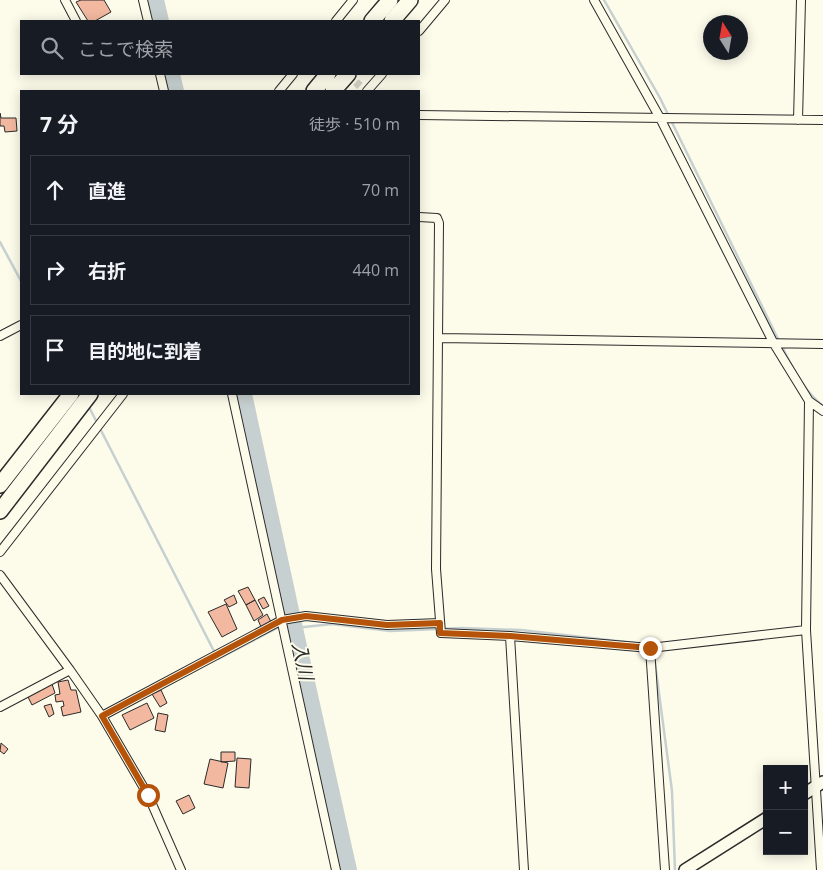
<!DOCTYPE html>
<html lang="ja">
<meta charset="utf-8">
<style>
body{margin:0;font-family:"Open Sans","Noto Sans JP",sans-serif;background:#20242c;color:#f1f3f6}
.controls{position:absolute;right:15px;bottom:15px;display:grid;overflow:hidden;border-radius:0px;box-shadow:0 2px 12px #0003}
.controls button{width:45px;height:45px;display:grid;place-items:center;padding:0;border:0;border-bottom:1px solid #363941;background:#171b24;color:#f1f3f6;font:25px sans-serif}
.compass{position:absolute;left:703px;top:15px;width:45px;height:45px;border-radius:50%;background:#171b24;box-shadow:0 2px 12px #0003;rotate:349deg}
.stop{position:absolute;width:15px;height:15px;margin:-11px;border:4px solid #b45309;border-radius:50%;background:#fff}
.stop.end{background:#b45309;border-color:#fff;box-shadow:0 1px 5px #0008}
.list{margin:0;padding:0;list-style:none}
h2{display:flex;justify-content:space-between;align-items:center;height:65px;margin:0;padding:0 20px;font-size:21px}
h2 small{font-size:16px;font-weight:400;color:#9ea1a6}
.list li{display:grid;grid-template-columns:32px 1fr auto;gap:15px;align-items:center;box-sizing:border-box;height:70px;margin:0 10px 10px;padding:0 10px;border:1px solid #363941;border-radius:0px}
.list b{display:block;font-size:19px;white-space:nowrap}
.list em{font-size:16px;font-style:normal;color:#9ea1a6}
.icon{flex:none;width:28px;height:28px;fill:none;stroke:currentColor;stroke-width:2;stroke-linecap:round;stroke-linejoin:round}
.map{position:relative;flex:none;width:823px;height:870px;overflow:hidden}
.search{position:absolute;background:#171b24;box-shadow:0 2px 12px #0003;left:20px;top:20px;width:400px;height:55px;display:flex;align-items:center;gap:12px;box-sizing:border-box;padding:0 18px;border-radius:0px;color:#9ea1a6;font-size:19px}
.panel{position:absolute;background:#171b24;box-shadow:0 2px 12px #0003;left:20px;top:90px;width:400px;height:305px;border-radius:0px}
.map>svg:first-child{display:block}
.lines{fill:none;stroke-linecap:round;stroke-linejoin:round}
.stream{stroke:#c7d0d0;stroke-width:2.5}
.river{stroke:#c7d0d0;stroke-width:16}
.building{fill:#f2b8a0;stroke:#2b2b2b}
.minor-tunnel{stroke:#d3d1c4;stroke-width:8;stroke-dasharray:8 4;stroke-linecap:butt}
.minor-casing{stroke:#2b2b2b;stroke-width:10}
.secondary-casing{stroke:#2b2b2b;stroke-width:14}
.motorway-casing{stroke:#2b2b2b;stroke-width:18}
.minor{stroke:#fdfbea;stroke-width:8}
.secondary{stroke:#fdfbea;stroke-width:11}
.motorway{stroke:#fdfbea;stroke-width:15}
.route{stroke:#b45309;stroke-width:6}
.labels{text-anchor:middle;dominant-baseline:central;stroke-width:4;stroke-linejoin:round;paint-order:stroke}
.water-label{font-size:19px;font-style:italic;fill:#2b2b2b;stroke:#fdfbea}
</style>
<div class="map">
<svg width="823" height="870" viewBox="0 0 823 870">
<rect width="100%" height="100%" fill="#fdfbea"/>
<g class="lines">
<!-- stream -->
<path class="stream" d="M604,0l56,98 119,243
M0,242l21,39
M782,346c9,20 23,46 41,60
M88,405l130,254 61,-32 15,-3
M295,628l37,-4 58,7 72,-3 59,2 131,15
M655,663l17,128 3,79"/>
<!-- river -->
<path class="river" d="M156,0l5,21
M172,74l4,17
M244,394l50,230 55,246"/>
</g>
<!-- building -->
<path class="building" d="M81,0h23l7,12 -16,9h-7l-12,-19z
M0,113l1,5h15l1,13 -12,1 -1,-6h-4z
M248,587l7,13 -9,5 -8,-14z
M234,595l3,8 -8,4 -5,-7z
M264,597l5,9 -6,3 -5,-9z
M255,600l8,15 -9,6 -8,-16z
M226,604l11,25 -15,8 -14,-25z
M267,614l4,8 -10,5 -3,-7z
M68,680l3,10h5l5,22 -18,4 -2,-9 3,-1 -1,-5 -7,1 -1,-7 5,-1 -2,-12z
M52,684l3,9 -23,12 -4,-8z
M161,690l6,13 -7,4 -8,-13z
M147,703l7,15 -24,12 -8,-15z
M51,704l3,10 -5,3 -5,-11z
M158,713l10,2 -3,17 -10,-2z
M1,743l7,6 -4,5 -4,-3z
M221,752h14v9l-14,1z
M237,758l14,1 -2,29 -14,-1z
M210,759l18,4 -5,25 -19,-4z
M189,795l6,13 -12,6 -7,-13z"/>
<g class="lines">
<!-- minor-tunnel -->
<path class="minor-tunnel" d="M347,74l13,12"/>
<defs>
<path id="minor" d="M65,0l11,21
M143,0l5,21
M594,0l66,118 114,226 35,57 14,10
M336,21l17,-21
M419,31l26,-31
M160,74l4,17
M279,91l14,-17
M367,91l15,-17
M419,115l404,5
M798,120l3,-120
M419,217l18,1 2,5 -3,346 5,64 69,3 140,12 15,222
M0,336l21,-11
M438,338l385,6
M232,394l104,476
M0,552l123,-158
M0,575l70,95 32,46 46,79 33,75
M806,630l3,-229
M510,636l14,234
M650,648l156,-18 15,240
M0,707l70,-37
M102,716l180,-96 24,-4 81,9 53,-2"/>
<path id="secondary" d="M804,794l19,-12
M685,870l82,-52"/>
<path id="motorway" d="M372,21l18,-21
M392,21l18,-21
M314,91l14,-17
M333,91l15,-17
M0,485l71,-91
M0,511l90,-117"/>
</defs>
<!-- minor casing -->
<use href="#minor" class="minor-casing"/>
<!-- secondary casing -->
<use href="#secondary" class="secondary-casing"/>
<!-- motorway casing -->
<use href="#motorway" class="motorway-casing"/>
<!-- minor -->
<use href="#minor" class="minor"/>
<!-- secondary -->
<use href="#secondary" class="secondary"/>
<!-- motorway -->
<use href="#motorway" class="motorway"/>
</g>
<g class="lines">
<!-- route -->
<path class="route" d="M148,795l-46,-79 180,-96 24,-4 81,9 53,-2v10l70,3 140,12"/>
</g>
<g class="labels">
<!-- water labels -->
<g class="water-label">
<text transform="translate(303 661) rotate(78)">入川</text>
</g>
</g>
</svg>
<div class="controls">
<button>+</button>
<button>−</button>
</div>
<svg class="compass" viewBox="-18 -18 36 36"><path d="M0-13l5 13h-10z" fill="#e53935"/><path d="M0 13l5-13h-10z" fill="#9ea1a6"/></svg>
<div class="stop" style="left:148px;top:795px"></div>
<div class="stop end" style="left:650px;top:648px"></div>
<div class="search"><svg class="icon" aria-label="search" viewBox="0 0 24 24"><circle cx="10" cy="10" r="6"/><path d="M15 15l6 6"/></svg>ここで検索</div>
<section class="panel">
<h2>7 分<small>徒歩 · 510 m</small></h2>
<ul class="list">
<li><svg class="icon" aria-label="ahead" viewBox="0 0 24 24"><path d="M12 20V5M6 11l6-6 6 6"/></svg><div><b>直進</b></div><em>70 m</em></li>
<li><svg class="icon" aria-label="right" viewBox="0 0 24 24"><path d="M7 20v-9h11M14 6l5 5-5 5"/></svg><div><b>右折</b></div><em>440 m</em></li>
<li><svg class="icon" aria-label="arrive" viewBox="0 0 24 24"><path d="M6 21V4h12l-3 4 3 4H6"/></svg><div><b>目的地に到着</b></div></li>
</ul>
</section>
</div>
